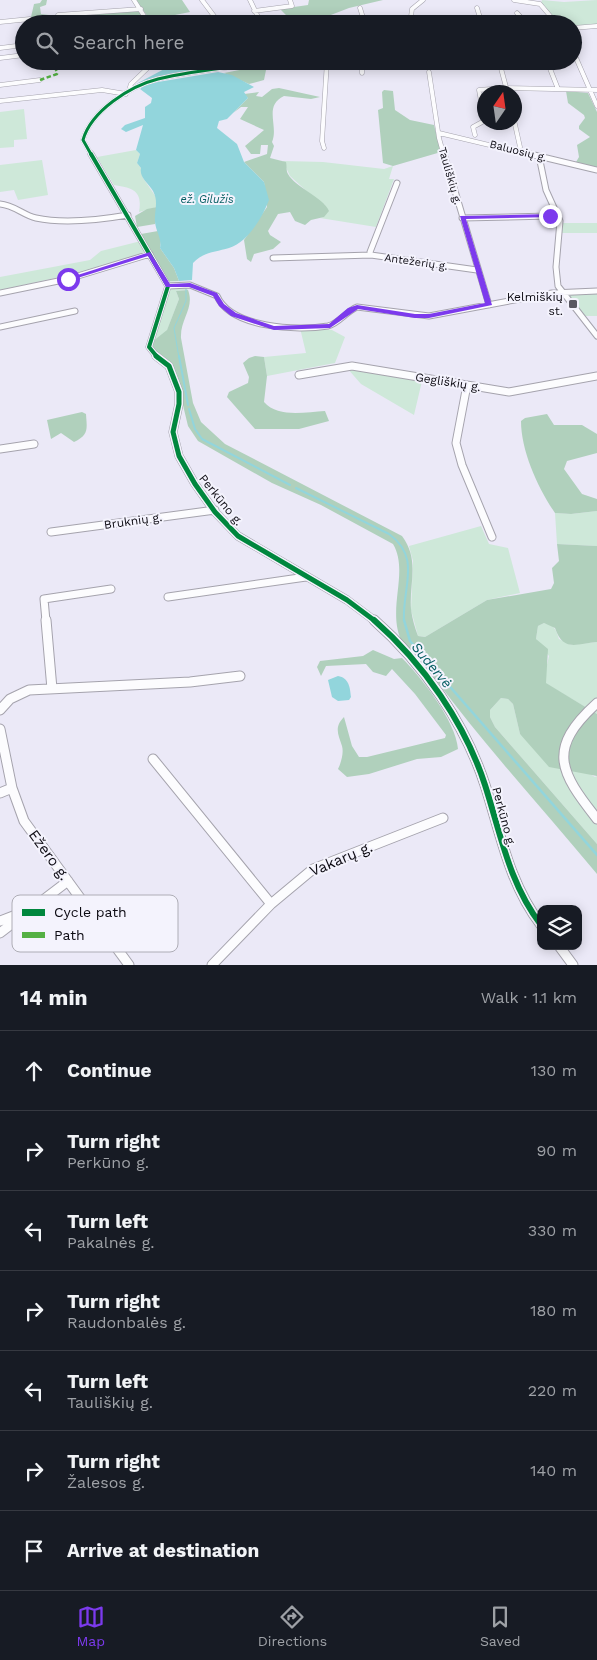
<!DOCTYPE html>
<meta charset="utf-8">
<style>
body{margin:0;font-family:"Work Sans",sans-serif;background:#20242c;color:#f1f3f6}
.controls{position:absolute;right:15px;bottom:15px;display:grid;overflow:hidden;border-radius:10px;box-shadow:0 2px 12px #0003}
.controls button{width:45px;height:45px;display:grid;place-items:center;padding:0;border:0;border-bottom:1px solid #363941;background:#171b24;color:#f1f3f6;font:25px sans-serif}
.compass{position:absolute;left:477px;top:85px;width:45px;height:45px;border-radius:50%;background:#171b24;box-shadow:0 2px 12px #0003;rotate:13deg}
.stop{position:absolute;width:15px;height:15px;margin:-11px;border:4px solid #7c3aed;border-radius:50%;background:#fff}
.stop.end{background:#7c3aed;border-color:#fff;box-shadow:0 1px 5px #0008}
.list{margin:0;padding:0;list-style:none}
h2{display:flex;justify-content:space-between;align-items:center;height:65px;margin:0;padding:0 20px;font-size:21px}
h2 small{font-size:16px;font-weight:400;color:#9ea1a6}
.list li{display:grid;grid-template-columns:32px 1fr auto;gap:15px;align-items:center;box-sizing:border-box;height:80px;padding:0 20px;border-top:1px solid #363941}
.list b{display:block;font-size:19px;white-space:nowrap}
.list p{margin:0;font-size:16px;white-space:nowrap;color:#9ea1a6}
.list em{font-size:16px;font-style:normal;color:#9ea1a6}
.icon{flex:none;width:28px;height:28px;fill:none;stroke:currentColor;stroke-width:2;stroke-linecap:round;stroke-linejoin:round}
.map{position:relative;flex:none;width:597px;height:965px;overflow:hidden}
.search{position:absolute;background:#171b24;box-shadow:0 2px 12px #0003;left:15px;right:15px;top:15px;height:55px;display:flex;align-items:center;gap:12px;box-sizing:border-box;padding:0 18px;border-radius:28px;color:#9ea1a6;font-size:19px}
.sheet{height:625px;background:#171b24}
nav{display:flex;justify-content:space-around;align-items:center;box-sizing:border-box;height:70px;border-top:1px solid #363941;background:#171b24;font-size:14px;color:#9ea1a6}
nav a{display:grid;justify-items:center;gap:2px}
nav .on{color:#7c3aed}
.map>svg:first-child{display:block}
.green{fill:#cee8d9}
.forest{fill:#b0d0bc}
.water{fill:#92d5dc}
.lines{fill:none;stroke-linecap:round;stroke-linejoin:round}
.stream-far2{stroke:#92d5dc;stroke-width:1}
.stream-far1{stroke:#92d5dc;stroke-width:2}
.stream{stroke:#92d5dc;stroke-width:2.5}
.street-far3-casing{stroke:#a5a3ad;stroke-width:5}
.street-far2-casing{stroke:#a5a3ad;stroke-width:7}
.street-far1-casing{stroke:#a5a3ad;stroke-width:9}
.street-casing{stroke:#a5a3ad;stroke-width:11}
.street-far3{stroke:#fcfcfe;stroke-width:4}
.street-far2{stroke:#fcfcfe;stroke-width:5}
.street-far1{stroke:#fcfcfe;stroke-width:7}
.street{stroke:#fcfcfe;stroke-width:9}
.quiet{stroke:#54b044;stroke-width:2.5;stroke-dasharray:4.5 2.5;stroke-linecap:butt}
.cycleway-far3-casing{stroke:#f4f3fd;stroke-width:5}
.cycleway-far2-casing{stroke:#f4f3fd;stroke-width:6}
.cycleway-far1-casing{stroke:#f4f3fd;stroke-width:8}
.cycleway-casing{stroke:#f4f3fd;stroke-width:9}
.cycleway-far3{stroke:#00873e;stroke-width:3}
.cycleway-far2{stroke:#00873e;stroke-width:4}
.cycleway-far1{stroke:#00873e;stroke-width:5}
.cycleway{stroke:#00873e;stroke-width:6}
.route{fill:#7c3aed}
.poi-dot{fill:#5a5862;stroke:#f4f3fd;stroke-width:2}
.labels{text-anchor:middle;dominant-baseline:central;stroke-width:4;stroke-linejoin:round;paint-order:stroke}
.far-street-label{font-size:11px;fill:#0c0a12;stroke:#f4f3fd}
.far-water-label{font-size:11px;font-style:italic;fill:#045d61;stroke:#f4f3fd}
.poi-label{font-size:12px;fill:#0c0a12;stroke:#f4f3fd;text-anchor:end}
.street-label{font-size:12px;fill:#0c0a12;stroke:#f4f3fd}
.water-label{font-size:14px;font-style:italic;fill:#045d61;stroke:#f4f3fd}
.near-street-label{font-size:15px;fill:#0c0a12;stroke:#f4f3fd}
.key{fill:#f4f3fd;stroke:#aeadb6;stroke-width:1}
.key-label{font-size:14px;fill:#0c0a12}
</style>
<div class="map">
<svg width="597" height="965" viewBox="0 0 597 965">
<rect width="100%" height="100%" fill="#ebe9f7"/>
<!-- green -->
<path class="green" d="M542,0l22,2 33,-2v25l-24,2v-3h-16l-16,-21z
M24,109l3,30 -13,1v7l-14,1v-36z
M136,150l4,4 -3,9 4,5 2,10 13,19 1,10 -18,5c4,-22 -7,-24 -25,-27l-17,-28z
M42,160l6,35 -30,5 -4,-10 -14,2v-27z
M283,161l40,1 61,7 9,-3 -4,13h5l-18,48 -56,-9 4,-1 1,-12 -13,-9 -22,-20z
M561,223h36v10h-36z
M145,240l7,11 -69,21 -83,18v-13l90,-17 11,-9z
M168,281l14,1 6,8 -12,1 3,8 -13,34 -14,9 17,-51 1,-7z
M597,292v24h-15l-15,-20 1,-2z
M300,328l32,2 13,7 -10,26 -68,13 -3,-19 42,-4z
M347,368l75,13 -8,34 -53,-31z
M597,511v35l-40,-2 -2,-31 16,1z
M481,526l8,18 19,4 12,45 -33,7 -62,37 -7,-1 -7,-26 2,-49 -4,-15z
M544,623c11,2 12,7 15,16l12,6 26,-3v72l-52,-31 -1,-5 5,-22 -13,-17 2,-13z
M501,698l7,1 5,5 7,30 75,43 2,-1v68l-102,-117 -5,-10v-7z"/>
<!-- forest -->
<path class="forest" d="M42,0h5l-1,5 -6,2 1,7 16,2 81,-6 7,11 -106,3v-6l-8,-1 3,-13 6,-1z
M136,0h46l8,12 -40,8z
M309,0h74l-34,8 -26,10 -2,6h-39l7,-6 -9,-9 28,-4z
M280,62l-14,8 -2,10 -15,4 -25,-11z
M279,88l41,9 -9,2 -27,-3c-21,10 -5,30 -12,46l2,4 -4,12 16,4c1,4 0,9 2,12 7,13 36,24 41,37l-5,6 -13,3 -6,5 -10,-4 -5,-9 -12,2 -10,17 2,4 11,7 -8,7 -19,5 -3,8 -4,-3 -3,-19 23,-33 -3,-25 -20,-20 23,-8 1,-9h-7l-1,9h-9l-6,-8 19,-16 -24,-11 8,-12h-7l-8,6 15,-15 -4,-4 15,-2 -3,4 6,1 10,-8z
M384,90l9,1 2,19 15,10 24,5 7,27 -48,14 -10,-3 -5,-53 5,-2 -1,-16z
M566,91l22,2 9,19v56l-21,-6 3,-5 -2,-12 13,-8 -11,-8v-3l6,-8 -1,-3 -16,-12z
M157,207l-2,17 -18,3 -2,-11 12,-7z
M158,231l3,9 -1,8 14,20 5,13h-11l-27,-47z
M188,290c7,18 -8,29 -7,48l12,65 8,19 24,22 177,92c18,24 7,47 9,73 1,9 4,19 7,27l7,1 62,-37 64,-11 3,-6 -2,-15 7,-7 -2,-17 40,2v96c-21,2 -34,10 -42,-14l-11,-5 -6,3 -2,13 12,10 -2,34 51,31v62l-48,-9 -29,-33 -7,-30 -5,-5 -7,-1 -11,12v7l5,10 102,117v30c-54,-65 -111,-127 -161,-194 -10,-12 -25,-22 -33,-36 -18,-33 7,-71 -10,-100l-72,-39 -49,-22 -74,-42 -10,-15 -13,-54 -3,-7 -19,-14 -2,-5 1,-4 15,-12 12,-31 -3,-8z
M255,356l9,1 3,19 -3,26c14,16 41,10 61,9l4,10 -30,8h-44l-28,-32 2,-5 19,-9 1,-6 -6,-14 6,-5z
M82,412l4,2c1,15 3,21 -12,28l-13,-9 -10,6 -4,-19z
M547,414l7,11h28l15,9v19l-30,8 -3,8 18,25 15,5v12l-26,3 -16,-1c-17,-25 -34,-62 -34,-92l4,-3z
M373,650l21,9 8,-1c19,19 54,63 56,91l-17,8 -24,2 -48,15 -22,3 -9,-8c3,-6 6,-16 4,-23 -4,-12 -8,-19 2,-29l8,29 7,11h8l78,-19 1,-3 -31,-41 -23,-25 -6,7 -13,-4 -7,-8 -40,2 -5,10 -4,-9 3,-6 43,-5z"/>
<!-- water -->
<path class="water" d="M170,61l22,2 18,-2 2,4 -3,4 -39,6 -34,9 32,-17z
M218,72l14,3 22,12 -10,5 4,6 -21,21 -8,2 -2,7 20,16 7,18 20,20 5,18c-7,18 -21,42 -40,48 -13,4 -26,4 -36,15l-1,17 -13,1 -5,-13 -14,-20c2,-10 -4,-16 -5,-26 -1,-11 4,-20 -2,-31 -5,-8 -14,-14 -12,-23l-4,-5 3,-9 -4,-4 7,-25 -17,7 -5,-3 4,-4 20,-7v-11l6,-4 1,-5 -12,-9 6,-5z
M338,676c11,2 12,11 13,21l-2,3 -11,1 -6,-4 -4,-17z"/>
<g class="lines">
<!-- stream-far2 -->
<path class="stream-far2" d="M179,358l-5,-30 12,-27v-12"/>
<!-- stream-far1 -->
<path class="stream-far1" d="M179,356l9,49
M189,409l6,20 7,10 88,46
M296,488l93,46c33,24 13,53 15,87"/>
<!-- stream -->
<path class="stream" d="M404,620l6,21 187,214"/>
<defs>
<path id="street-far3" d="M134,0l15,24
M202,0l18,24
M514,0l26,4 17,20
M360,8l5,16
M477,8l5,16
M254,11l38,-5 -2,-6
M517,13l10,11
M58,15l83,-6
M0,22l30,-3
M231,24l28,-5 -9,-19
M410,24l2,-15 11,-9
M573,28l24,-2
M0,48l24,-3
M573,51l24,55
M0,58l24,-3
M362,61v12
M499,61l7,26
M547,61l11,28
M429,72l10,66 5,18
M0,85l40,-5
M134,88l-4,-1 1,-3 24,-23
M504,92l-1,-4 94,2
M0,101l102,-11 24,4
M484,118l-5,-28 24,-2
M514,120l6,27
M439,133l96,23
M475,135l-2,-8 11,-6
M324,148l-2,-7 5,-80
M92,156l-9,-16c8,-29 47,-54 75,-61 39,-10 82,-12 122,-18"/>
<path id="street-far2" d="M91,154l77,132 -19,61 9,11
M444,154l45,151
M530,154l67,16
M539,156l7,34 14,31 -4,46 2,19 39,50
M397,183l-27,69 1,3 106,15
M0,204c14,1 23,11 36,14 28,6 63,2 92,-3
M462,218l88,-2
M273,258l98,-3
M168,286l22,-1 27,11c14,32 80,35 111,30 10,-2 19,-15 29,-19l72,9 123,-23 45,-2
M0,293l68,-14 82,-25
M0,327l75,-16"/>
<path id="street-far1" d="M156,356l13,10 10,26v12l-6,28 6,24 16,28 20,28 23,24 109,64 28,21
M299,375l53,-9 157,26 88,-16
M467,385l-11,58 6,22 30,72
M0,449l34,-5
M51,532l164,-22
M168,597l138,-20
M46,621l-2,-22 67,-10"/>
<path id="street" d="M46,620l6,69
M374,620c49,43 91,103 111,165 16,50 24,98 56,140
M597,703c-51,46 -37,69 0,116
M0,710l10,-11 19,-9 161,-8 50,-6
M0,729l12,59 12,33 105,144
M153,759l118,145
M0,793l12,-5
M0,921l16,-6
M0,933l68,-52
M559,946l14,19
M212,965l59,-61 42,-35 130,-51"/>
</defs>
<!-- street-far3 casing -->
<use href="#street-far3" class="street-far3-casing"/>
<!-- street-far2 casing -->
<use href="#street-far2" class="street-far2-casing"/>
<!-- street-far1 casing -->
<use href="#street-far1" class="street-far1-casing"/>
<!-- street casing -->
<use href="#street" class="street-casing"/>
<!-- street-far3 -->
<use href="#street-far3" class="street-far3"/>
<!-- street-far2 -->
<use href="#street-far2" class="street-far2"/>
<!-- street-far1 -->
<use href="#street-far1" class="street-far1"/>
<!-- street -->
<use href="#street" class="street"/>
<!-- quiet -->
<path class="quiet" d="M40,80l17,-6 -3,-13"/>
<defs>
<path id="cycleway-far3" d="M92,156l-9,-16c8,-29 47,-54 75,-61 39,-10 82,-12 122,-18"/>
<path id="cycleway-far2" d="M91,154l77,132 -19,61 9,11"/>
<path id="cycleway-far1" d="M156,356l13,10 10,26v12l-6,28 6,24 16,28 20,28 23,24 109,64 28,21"/>
<path id="cycleway" d="M374,620c49,43 91,103 111,165 16,50 24,98 56,140"/>
</defs>
<!-- cycleway-far3 casing -->
<use href="#cycleway-far3" class="cycleway-far3-casing"/>
<!-- cycleway-far2 casing -->
<use href="#cycleway-far2" class="cycleway-far2-casing"/>
<!-- cycleway-far1 casing -->
<use href="#cycleway-far1" class="cycleway-far1-casing"/>
<!-- cycleway casing -->
<use href="#cycleway" class="cycleway-casing"/>
<!-- cycleway-far3 -->
<use href="#cycleway-far3" class="cycleway-far3"/>
<!-- cycleway-far2 -->
<use href="#cycleway-far2" class="cycleway-far2"/>
<!-- cycleway-far1 -->
<use href="#cycleway-far1" class="cycleway-far1"/>
<!-- cycleway -->
<use href="#cycleway" class="cycleway"/>
</g>
<!-- route -->
<path class="route" d="M550,214l3,3 -87,2 26,86 -63,13h-14l-57,-9 -28,19 -56,2 -43,-14 -12,-10 -6,-10 -24,-9h-23l-18,-31 -77,24 -6,-1 85,-27 20,32 20,-1 27,10 7,11 12,9 38,13 55,-2 19,-16 9,-3 58,9h14l56,-11 -25,-87z"/>
<!-- markers -->
<rect class="poi-dot" x="568" y="299" width="10" height="10" rx="2.5"/>
<g class="labels">
<!-- far-street labels -->
<g class="far-street-label">
<text transform="translate(518 151) rotate(14)">Baluosių g.</text>
<text transform="translate(450 176) rotate(74)">Tauliškių g.</text>
<text transform="translate(416 262) rotate(8)">Antežerių g.</text>
</g>
<!-- far-water labels -->
<g class="far-water-label">
<text x="207" y="199">ež. Gilužis</text>
</g>
<!-- poi labels -->
<g class="poi-label">
<text x="563" y="297">Kelmiškių<tspan x="563" dy="14">st.</tspan></text>
</g>
<!-- street labels -->
<g class="street-label">
<text transform="translate(448 382) rotate(9)">Gegliškių g.</text>
<text transform="translate(221 500) rotate(51)">Perkūno g.</text>
<text transform="translate(133 521) rotate(-8)">Bruknių g.</text>
<text transform="translate(504 817) rotate(75)">Perkūno g.</text>
</g>
<!-- water labels -->
<g class="water-label">
<text transform="translate(432 665) rotate(50)">Sudervė</text>
</g>
<!-- near-street labels -->
<g class="near-street-label">
<text transform="translate(49 855) rotate(54)">Ežero g.</text>
<text transform="translate(341 859) rotate(-23)">Vakarų g.</text>
</g>
</g>
<!-- legend -->
<rect x="12" y="895" width="166" height="57" rx="8" class="key"/>
<rect x="22" y="909" width="23" height="7" fill="#00873e"/>
<rect x="22" y="932" width="23" height="6" fill="#54b044"/>
<g class="key-label">
<text x="54" y="917">Cycle path</text>
<text x="54" y="940">Path</text>
</g>
</svg>
<div class="controls">
<button><svg class="icon" aria-label="layers" viewBox="0 0 24 24"><path d="M12 4l9 5-9 5-9-5zM3 14l9 5 9-5"/></svg></button>
</div>
<svg class="compass" viewBox="-18 -18 36 36"><path d="M0-13l5 13h-10z" fill="#e53935"/><path d="M0 13l5-13h-10z" fill="#9ea1a6"/></svg>
<div class="stop" style="left:68px;top:279px"></div>
<div class="stop end" style="left:550px;top:216px"></div>
<div class="search"><svg class="icon" aria-label="search" viewBox="0 0 24 24"><circle cx="10" cy="10" r="6"/><path d="M15 15l6 6"/></svg>Search here</div>
</div>
<section class="sheet">
<h2>14 min<small>Walk · 1.1 km</small></h2>
<ul class="list">
<li><svg class="icon" aria-label="ahead" viewBox="0 0 24 24"><path d="M12 20V5M6 11l6-6 6 6"/></svg><div><b>Continue</b></div><em>130 m</em></li>
<li><svg class="icon" aria-label="right" viewBox="0 0 24 24"><path d="M7 20v-9h11M14 6l5 5-5 5"/></svg><div><b>Turn right</b><p>Perkūno g.</p></div><em>90 m</em></li>
<li><svg class="icon" aria-label="left" viewBox="0 0 24 24"><path d="M17 20v-9H6M10 6l-5 5 5 5"/></svg><div><b>Turn left</b><p>Pakalnės g.</p></div><em>330 m</em></li>
<li><svg class="icon" aria-label="right" viewBox="0 0 24 24"><path d="M7 20v-9h11M14 6l5 5-5 5"/></svg><div><b>Turn right</b><p>Raudonbalės g.</p></div><em>180 m</em></li>
<li><svg class="icon" aria-label="left" viewBox="0 0 24 24"><path d="M17 20v-9H6M10 6l-5 5 5 5"/></svg><div><b>Turn left</b><p>Tauliškių g.</p></div><em>220 m</em></li>
<li><svg class="icon" aria-label="right" viewBox="0 0 24 24"><path d="M7 20v-9h11M14 6l5 5-5 5"/></svg><div><b>Turn right</b><p>Žalesos g.</p></div><em>140 m</em></li>
<li><svg class="icon" aria-label="arrive" viewBox="0 0 24 24"><path d="M6 21V4h12l-3 4 3 4H6"/></svg><div><b>Arrive at destination</b></div></li>
</ul>
</section>
<nav>
<a class="on"><svg class="icon" aria-label="map" viewBox="0 0 24 24"><path d="M3 6l6-2 6 2 6-2v14l-6 2-6-2-6 2zM9 4v14M15 6v14"/></svg>Map</a>
<a><svg class="icon" aria-label="directions" viewBox="0 0 24 24"><path d="M12 3l9 9-9 9-9-9zM9 14v-3h6M13 9l2 2-2 2"/></svg>Directions</a>
<a><svg class="icon" aria-label="saved" viewBox="0 0 24 24"><path d="M7 4h10v16l-5-4-5 4z"/></svg>Saved</a>
</nav>
